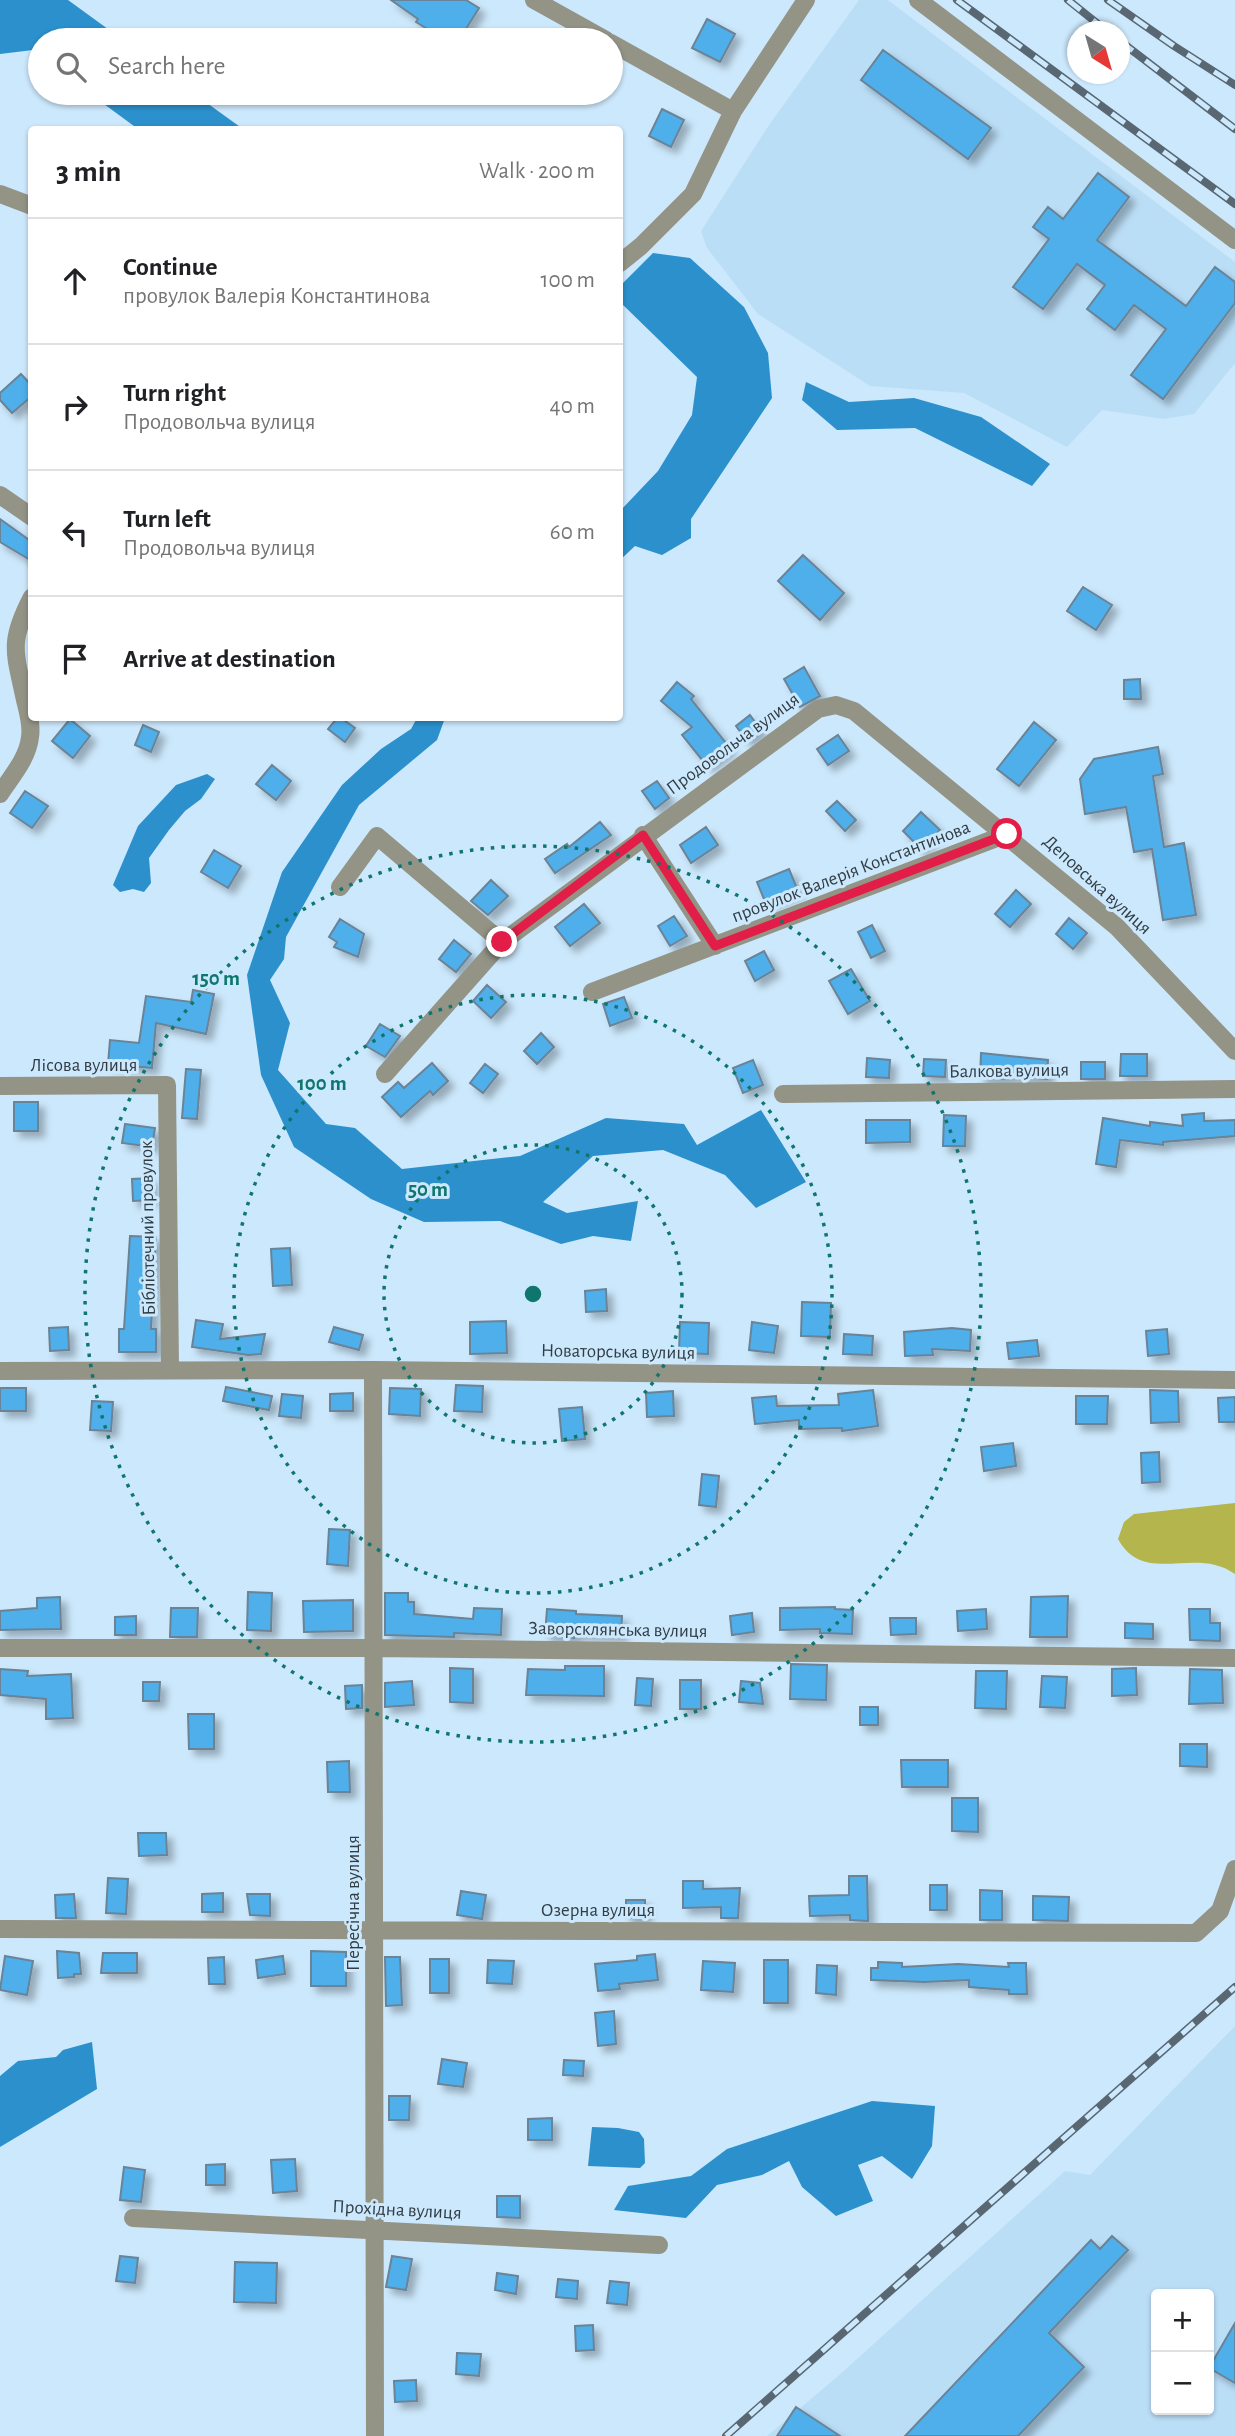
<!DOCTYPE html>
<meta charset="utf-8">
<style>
body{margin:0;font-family:"Alegreya Sans",sans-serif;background:#f2f2f2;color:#202124}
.controls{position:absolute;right:21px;bottom:21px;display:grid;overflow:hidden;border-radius:7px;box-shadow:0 2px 5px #0004}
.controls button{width:63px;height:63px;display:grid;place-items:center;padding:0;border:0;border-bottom:2px solid #e0e0e0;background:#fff;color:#202124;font:35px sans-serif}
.compass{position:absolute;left:1067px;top:21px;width:63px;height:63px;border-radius:50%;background:#fff;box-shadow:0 2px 5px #0004;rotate:143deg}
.stop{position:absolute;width:21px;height:21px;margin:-16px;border:5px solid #e11d48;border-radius:50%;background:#fff}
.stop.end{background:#e11d48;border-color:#fff;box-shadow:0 2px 7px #0008}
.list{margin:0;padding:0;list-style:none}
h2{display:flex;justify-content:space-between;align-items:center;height:91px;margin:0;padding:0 28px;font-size:30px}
h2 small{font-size:23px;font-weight:400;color:#757577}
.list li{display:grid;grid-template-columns:46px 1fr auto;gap:21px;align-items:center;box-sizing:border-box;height:126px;padding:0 28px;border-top:2px solid #e0e0e0}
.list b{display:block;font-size:26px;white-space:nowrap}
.list p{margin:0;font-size:23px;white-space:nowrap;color:#757577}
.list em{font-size:23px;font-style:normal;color:#757577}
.icon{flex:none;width:38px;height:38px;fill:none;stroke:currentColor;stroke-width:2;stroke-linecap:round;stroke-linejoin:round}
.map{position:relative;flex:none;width:1235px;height:2436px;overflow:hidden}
.search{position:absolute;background:#fff;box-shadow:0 2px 5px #0004;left:28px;top:28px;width:595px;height:77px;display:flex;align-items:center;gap:18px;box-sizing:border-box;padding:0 24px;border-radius:38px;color:#757577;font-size:26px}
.panel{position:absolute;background:#fff;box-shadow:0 2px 5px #0004;left:28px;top:126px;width:595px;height:595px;border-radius:7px}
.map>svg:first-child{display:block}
.built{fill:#bbdef7;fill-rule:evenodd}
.forest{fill:#b5b54d}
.water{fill:#2b90cb}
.building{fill:#4fafeb;stroke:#6a8396;stroke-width:2;filter:url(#shadow)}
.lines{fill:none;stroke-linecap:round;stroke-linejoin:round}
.minor{stroke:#939386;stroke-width:18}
.rail-casing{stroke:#586772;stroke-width:8}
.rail{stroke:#cce8fc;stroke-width:5;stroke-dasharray:16;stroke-linecap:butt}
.route{stroke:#e11d48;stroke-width:9}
.ring{fill:none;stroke:#0f766e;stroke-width:3.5;stroke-dasharray:3.5 7}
.labels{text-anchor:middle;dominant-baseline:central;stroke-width:6;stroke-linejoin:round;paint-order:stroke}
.street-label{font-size:19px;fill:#313c44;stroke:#cce8fc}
.centre{fill:#0f766e;stroke:#cce8fc;stroke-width:3.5}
.ring-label{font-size:21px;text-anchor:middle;font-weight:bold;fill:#0f766e;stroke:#cce8fc;stroke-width:6;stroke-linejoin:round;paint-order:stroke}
</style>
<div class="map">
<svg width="1235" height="2436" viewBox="0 0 1235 2436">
<defs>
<filter id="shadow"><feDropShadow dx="6" dy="6" stdDeviation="3.5" flood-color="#0004"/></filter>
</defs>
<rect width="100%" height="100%" fill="#cce8fc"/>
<!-- built -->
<path class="built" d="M859,0h29l347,262v101l-41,51 -30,5 -62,-9 -35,37 -103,-54 -94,-7 -112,-72 -51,-66 -6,-17 68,-106z
M1235,2026v410h-468l70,-59 228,-206 25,4zM1156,2294h53v116h-53z"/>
<!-- forest -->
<path class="forest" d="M1235,1503v71c-40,-29 -91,13 -117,-35l6,-17 10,-8z"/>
<!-- water -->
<path class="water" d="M0,0h68l55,40h-83v16l-7,-6 -33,4z
M89,93h104l50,36h-105z
M653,253l37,5 54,49 24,46 4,45 -81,121v19l-29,17 -27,-9 -15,14v-49l38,-40 34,-56 5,-38 -77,-75v-16z
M806,382l43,20 65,-4 67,19 69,47 -18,22 -117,-58 -78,2 -35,-30z
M417,718h28l-8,22 -78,65 -73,132 -2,22 -14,21 20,43 -12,47 48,54 29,4 47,41 118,-13 86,-38 78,6 13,21 64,-35 45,72 -50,26 -31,-33 -62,-25 -70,6 -50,46 24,11 71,-12 -7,40 -38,-5 -32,8 -61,-23 -76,1 -53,-23 -77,-52 -33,-72 -14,-100 35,-103 60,-87 39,-36 30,-20z
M207,774l8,5 -14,20 -16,12 -16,19 -20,28 2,25 -7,9 -11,-3 -13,3 -7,-7 25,-59 38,-41z
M92,2042l5,47 -97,58v-71l18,-15 38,-4 7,-7z
M872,2101l63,5 -3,40 -20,33 -30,-23 -24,9 15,36 -37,15 -34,-29 -13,-26 -27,14 -45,10 -31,33 -72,-8 14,-24 63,-10 36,-27z
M592,2127l26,1 21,4 5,7 1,24 -5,5 -52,-2z"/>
<!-- building -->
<path class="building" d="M391,0h75l13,8 -20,32h-14l-29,-18 2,-3z
M707,19l28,15 -15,28 -28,-14z
M883,50l108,78 -23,31 -107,-79z
M662,109l22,11 -13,27 -22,-11z
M1098,173l31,24 -32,43 89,66 29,-39 20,15v21l-72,96 -32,-24 35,-46 -32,-24 -19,25 -28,-21 18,-24 -28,-21 -34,45 -30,-22 36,-48 -16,-12 15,-20 15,12z
M21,374l11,12v10l-20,17 -12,-13v-7z
M0,519l32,23v19l-32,-19z
M803,555l41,38 -24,27 -42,-39z
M1083,587l29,18 -16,25 -29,-19z
M804,667l16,29 -20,11 -16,-28z
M1140,679l1,20h-17v-19z
M677,682l17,14 -3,3 39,49 -23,18 -25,-31 10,-8 -31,-26z
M750,715l11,15 -14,11 -11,-15z
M337,718h4l14,10 -10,14 -17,-13z
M70,719l20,17 -17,22 -21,-17z
M1034,722l22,18 -37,46 -22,-17z
M143,725l16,7 -8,20 -16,-7z
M838,735l11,16 -21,14 -11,-16z
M1158,747l5,27 -10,2 11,71 20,-4 12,72 -33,5 -11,-71 -18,3 -8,-45 -41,7 -5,-35 14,-20z
M272,765l19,16 -15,19 -20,-16z
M657,781l12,17 -14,11 -13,-18z
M25,791l23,15 -16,22 -22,-15z
M837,801l19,19 -11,11 -19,-20z
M921,812l19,18 -19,19 -18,-18z
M600,822l11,13 -56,38 -10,-14 22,-15 2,3z
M706,827l12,18 -27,18 -11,-18z
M214,850l27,16 -13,22 -27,-16z
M789,869l9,22 -32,13 -9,-22z
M491,880l17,16 -20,19 -17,-14z
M1016,890l15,14 -21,23 -15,-13z
M584,904l16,19 -30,23 -15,-19z
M674,916l13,20 -17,10 -12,-20z
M1069,918l18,15 -14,16 -17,-15z
M340,919l24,15 -6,23 -24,-10 3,-5 -8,-5z
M872,925l13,26 -14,7 -13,-26z
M454,940l17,14 -15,18 -17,-13z
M764,951l10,19 -19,11 -10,-20z
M851,969l19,32 -22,13 -19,-33z
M487,985l19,17 -15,16 -18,-17z
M193,990l21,4 -8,40 -50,-11 -4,45 -44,-4 2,-24 29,3 7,-47 45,6z
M624,997l8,21 -22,8 -7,-22z
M380,1024l20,12 -15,21 -19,-11z
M541,1033l13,14 -17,17 -13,-13z
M981,1053l67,7 -1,19 -40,-3v3l-27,-1z
M1121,1054h26v22h-27z
M867,1058l23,2 -1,18 -23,-1z
M924,1059l22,1 -1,17 -22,-1z
M753,1060l10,25 -20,8 -10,-25z
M1081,1062h24v17h-24z
M432,1063l16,18 -15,14 -3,-4 -29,26 -19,-20 16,-15 6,6z
M485,1064l13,10 -15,19 -13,-10z
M186,1069l15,1 -4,49 -15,-1z
M14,1102h24v29h-24z
M1204,1113v8l31,-1v16l-72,6v3l-43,-5 -4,27 -20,-3 7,-46 47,8v-4l33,4 -1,-11z
M944,1115l22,1 -1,30h-22z
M866,1120h44v22l-44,1z
M125,1124l30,4 -3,19 -30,-4z
M151,1178v22l-18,1 -1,-22z
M130,1236l26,1 -5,92h5v23h-37v-23h5z
M290,1248l2,37 -19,1 -2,-37z
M606,1289l1,22 -21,1 -1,-21z
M802,1302l29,1 -1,34 -29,-1z
M196,1320l27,4 -3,15 45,-5 -4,20 -13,1 -56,-8z
M506,1321l1,32 -37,1v-32z
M680,1322l29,1 -1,31 -29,-1z
M752,1322l26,4 -4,27 -25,-3z
M68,1327l1,23 -19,1 -1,-23z
M334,1327l29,8 -4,15 -30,-8z
M952,1328l19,2 -1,21 -38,-2 1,6 -28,1 -1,-24z
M1167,1329l2,25 -21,2 -2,-25z
M844,1334l29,2 -1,19 -29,-1z
M1037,1340l2,16 -30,3 -2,-16z
M456,1385l27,1 -1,26 -28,-1z
M226,1387l46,9 -3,14 -46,-9z
M0,1388h26v23h-26z
M390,1388l31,1 -1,27 -31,-2z
M873,1390l5,36 -36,5v-3l-43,1v-9l-44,4 -3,-26 24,-2 1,10 62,-1 -1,-11z
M1150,1390l28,1 1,31 -28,1z
M673,1391l1,25 -27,1 -1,-24z
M353,1393v18h-23v-17z
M282,1394l21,2 -2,22 -22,-2z
M1076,1396h32l-1,28h-31z
M1235,1397v25h-16l-1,-24z
M92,1401l21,1 -2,29 -21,-1z
M582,1407l3,32 -23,2 -3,-32z
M1013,1443l3,23 -32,5 -3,-24z
M1159,1452l1,30 -18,1 -1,-30z
M702,1474l17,2 -3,31 -17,-2z
M329,1529l21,1 -2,36 -21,-2z
M248,1592l24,1 -1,38 -24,-1z
M385,1593h23v9h6v12l59,5 1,-11 28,1 -1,26 -47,-2v4l-69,-2z
M1068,1596l-1,41h-37l1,-40z
M60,1597l1,32 -61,1v-19l37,-3v-10z
M353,1600v31l-49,1 -1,-31z
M835,1607v2l18,1 -1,24 -32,-1v-4l-40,1v-22z
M171,1608h27l-1,29h-27z
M547,1609l29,2v3l46,2 -1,19 -47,-2v5l-29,-3z
M986,1609l1,20 -29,2 -1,-20z
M1189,1609h21v14h10v18l-30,-1z
M752,1613l2,19 -22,3 -2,-19z
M136,1616v19h-21v-18z
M890,1618h26v16l-25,1z
M1125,1623l28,1v15l-28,-1z
M791,1664l36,1 -1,35 -36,-1z
M565,1666h39v30l-78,-1 2,-26 37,1z
M450,1668l23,1v34l-23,-1z
M1136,1668l1,27 -25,1v-27z
M0,1669l28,2 -1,5 44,-2 2,44 -27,1v-20l-46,-4z
M1190,1669l32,1 1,33 -34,1z
M976,1671h31l-1,38 -31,-1z
M1042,1676l25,1 -2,31 -25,-1z
M637,1678l16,1 -2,27 -16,-1z
M680,1680h21v29h-21z
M412,1681l2,24 -29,2v-24z
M741,1681l19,2 3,21 -24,-2z
M143,1682h17l-1,19h-16z
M362,1685v23l-16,1 -1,-23z
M860,1707h18v18h-18z
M188,1714h26v35h-25z
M1180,1744h27v23l-27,-1z
M901,1760h47v27h-46z
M349,1761l1,31h-22l-1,-30z
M952,1798h26v34l-26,-1z
M138,1833h28l1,22 -28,1z
M849,1876h18l1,45 -18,-1v-5l-40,1 -1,-20 40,-1z
M108,1878l20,1 -2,35 -20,-1z
M683,1881h20v8l37,-1 -2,30h-17v-11l-38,1z
M930,1885h17v25h-17z
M980,1890l22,1v29h-22z
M461,1891l25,4 -4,24 -25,-4z
M223,1893v19h-21v-18z
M74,1894l2,24h-20l-1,-23z
M247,1894h23v22l-20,-1z
M1033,1896l36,1 -1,24 -35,-1z
M626,1900h19v18h-19z
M57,1951l22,2 2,21h-7v3l-16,1z
M311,1951l35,1v34h-35z
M103,1953h34v20h-36z
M655,1954l3,26 -39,4 1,5 -22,2 -3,-27 42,-4v-4z
M5,1956l28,5 -6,34 -27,-5z
M283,1956l2,18 -27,4 -2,-18z
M224,1957l1,27h-16l-1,-26z
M385,1957h15l2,48 -16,1z
M430,1959h19v34h-19z
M488,1960l26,1 -2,23 -25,-1z
M764,1960h24v43h-24z
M703,1961l32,2 -2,29 -32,-2z
M878,1962l24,1v4l56,-3 51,3 -1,-4h18l1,31h-18v-4l-40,-3v-7l-45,2 -53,-2v-12h7z
M817,1965l20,1 -1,29 -20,-2z
M614,2011l2,33 -18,2 -3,-33z
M442,2059l25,4 -4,24 -25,-3z
M564,2060l20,1 -1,15 -20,-1z
M389,2096h21l-1,24h-20z
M552,2118v22h-24v-21z
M295,2159l2,32 -24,2 -2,-33z
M225,2164v21h-19v-20z
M124,2167l21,3 -4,32 -21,-2z
M497,2196h23v22l-23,-1z
M1112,2236l16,14 -79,83 35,34 -66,69h-113l186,-196 9,9z
M120,2256l18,2 -3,25 -19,-2z
M392,2256l20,3 -6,31 -20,-3z
M235,2262l42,1 -1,40 -42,-1z
M497,2273l21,3 -2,18 -21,-4z
M558,2279l20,2 -1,18 -21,-2z
M610,2281l19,2 -2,22 -20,-2z
M1235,2323v60l-26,-15z
M593,2325l1,25 -18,1 -1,-25z
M457,2353l24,1 -2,22 -23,-2z
M416,2380l1,21 -22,1 -1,-21z
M796,2407l44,29h-63z"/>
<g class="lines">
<!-- minor -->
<path class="minor" d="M534,0l72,40
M918,0l317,240
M611,43l122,68
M0,194l32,12
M620,263l21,-17 52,-52 40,-83 73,-111
M0,495l32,22
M0,794c11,-17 28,-36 30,-57 2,-12 -2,-25 -5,-37 -10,-48 -17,-57 7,-103
M643,835l72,111
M340,887l37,-51 125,106
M592,992l415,-158
M385,1074l117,-132 316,-233 18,-4 18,6 263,216 118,124
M0,1086l167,-1 3,285
M783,1094l452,-5
M373,1370l2,1066
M0,1371l373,-1 862,10
M0,1648h373l862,10
M0,1929l1196,4 24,-22 15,-42
M133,2218l526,27"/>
<defs>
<path id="rail" d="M957,0l278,204
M1068,0l40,32
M1108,0l66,46 61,39
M1120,41l115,88
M726,2436l509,-449"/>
</defs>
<!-- rail casing -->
<use href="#rail" class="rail-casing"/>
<!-- rail -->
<use href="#rail" class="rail"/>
</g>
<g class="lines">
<!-- route -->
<path class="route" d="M502,942l141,-107 72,111 292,-112"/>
</g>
<!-- distance rings -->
<g class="ring">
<circle cx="533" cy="1294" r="149"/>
<circle cx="533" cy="1294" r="299"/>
<circle cx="533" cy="1294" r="448"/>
</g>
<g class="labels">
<!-- street labels -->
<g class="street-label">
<text transform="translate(733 744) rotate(-36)">Продовольча вулиця</text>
<text transform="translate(851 872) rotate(-21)">провулок Валерія Константинова</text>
<text transform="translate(1097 885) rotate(42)">Деповська вулиця</text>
<text x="84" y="1065">Лісова вулиця</text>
<text transform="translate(1009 1071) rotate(-1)">Балкова вулиця</text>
<text transform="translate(148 1228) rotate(-91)">Бібліотечний провулок</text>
<text transform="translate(618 1352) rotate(1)">Новаторська вулиця</text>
<text transform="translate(618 1630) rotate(1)">Заворсклянська вулиця</text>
<text transform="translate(353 1903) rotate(-90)">Пересічна вулиця</text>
<text x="598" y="1910">Озерна вулиця</text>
<text transform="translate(397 2210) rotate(3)">Прохідна вулиця</text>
</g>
</g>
<circle cx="533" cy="1294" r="10" class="centre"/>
<g class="ring-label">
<text x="216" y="985">150 m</text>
<text x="322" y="1090">100 m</text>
<text x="428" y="1196">50 m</text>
</g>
</svg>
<div class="controls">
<button>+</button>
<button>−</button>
</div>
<svg class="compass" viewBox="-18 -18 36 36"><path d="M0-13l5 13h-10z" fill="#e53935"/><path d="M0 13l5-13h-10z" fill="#757577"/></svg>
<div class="stop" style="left:1007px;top:834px"></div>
<div class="stop end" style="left:502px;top:942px"></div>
<div class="search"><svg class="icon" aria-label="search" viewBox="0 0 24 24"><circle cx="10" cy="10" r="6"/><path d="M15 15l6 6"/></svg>Search here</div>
<section class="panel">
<h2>3 min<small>Walk · 200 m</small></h2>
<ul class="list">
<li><svg class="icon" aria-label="ahead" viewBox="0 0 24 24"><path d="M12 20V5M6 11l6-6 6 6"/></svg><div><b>Continue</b><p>провулок Валерія Константинова</p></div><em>100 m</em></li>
<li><svg class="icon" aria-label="right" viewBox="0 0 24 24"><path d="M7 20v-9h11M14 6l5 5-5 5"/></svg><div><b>Turn right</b><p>Продовольча вулиця</p></div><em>40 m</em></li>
<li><svg class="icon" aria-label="left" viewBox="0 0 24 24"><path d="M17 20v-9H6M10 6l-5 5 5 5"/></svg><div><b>Turn left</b><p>Продовольча вулиця</p></div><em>60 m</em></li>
<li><svg class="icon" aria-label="arrive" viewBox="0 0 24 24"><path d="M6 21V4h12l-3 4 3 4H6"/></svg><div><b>Arrive at destination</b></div></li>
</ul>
</section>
</div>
